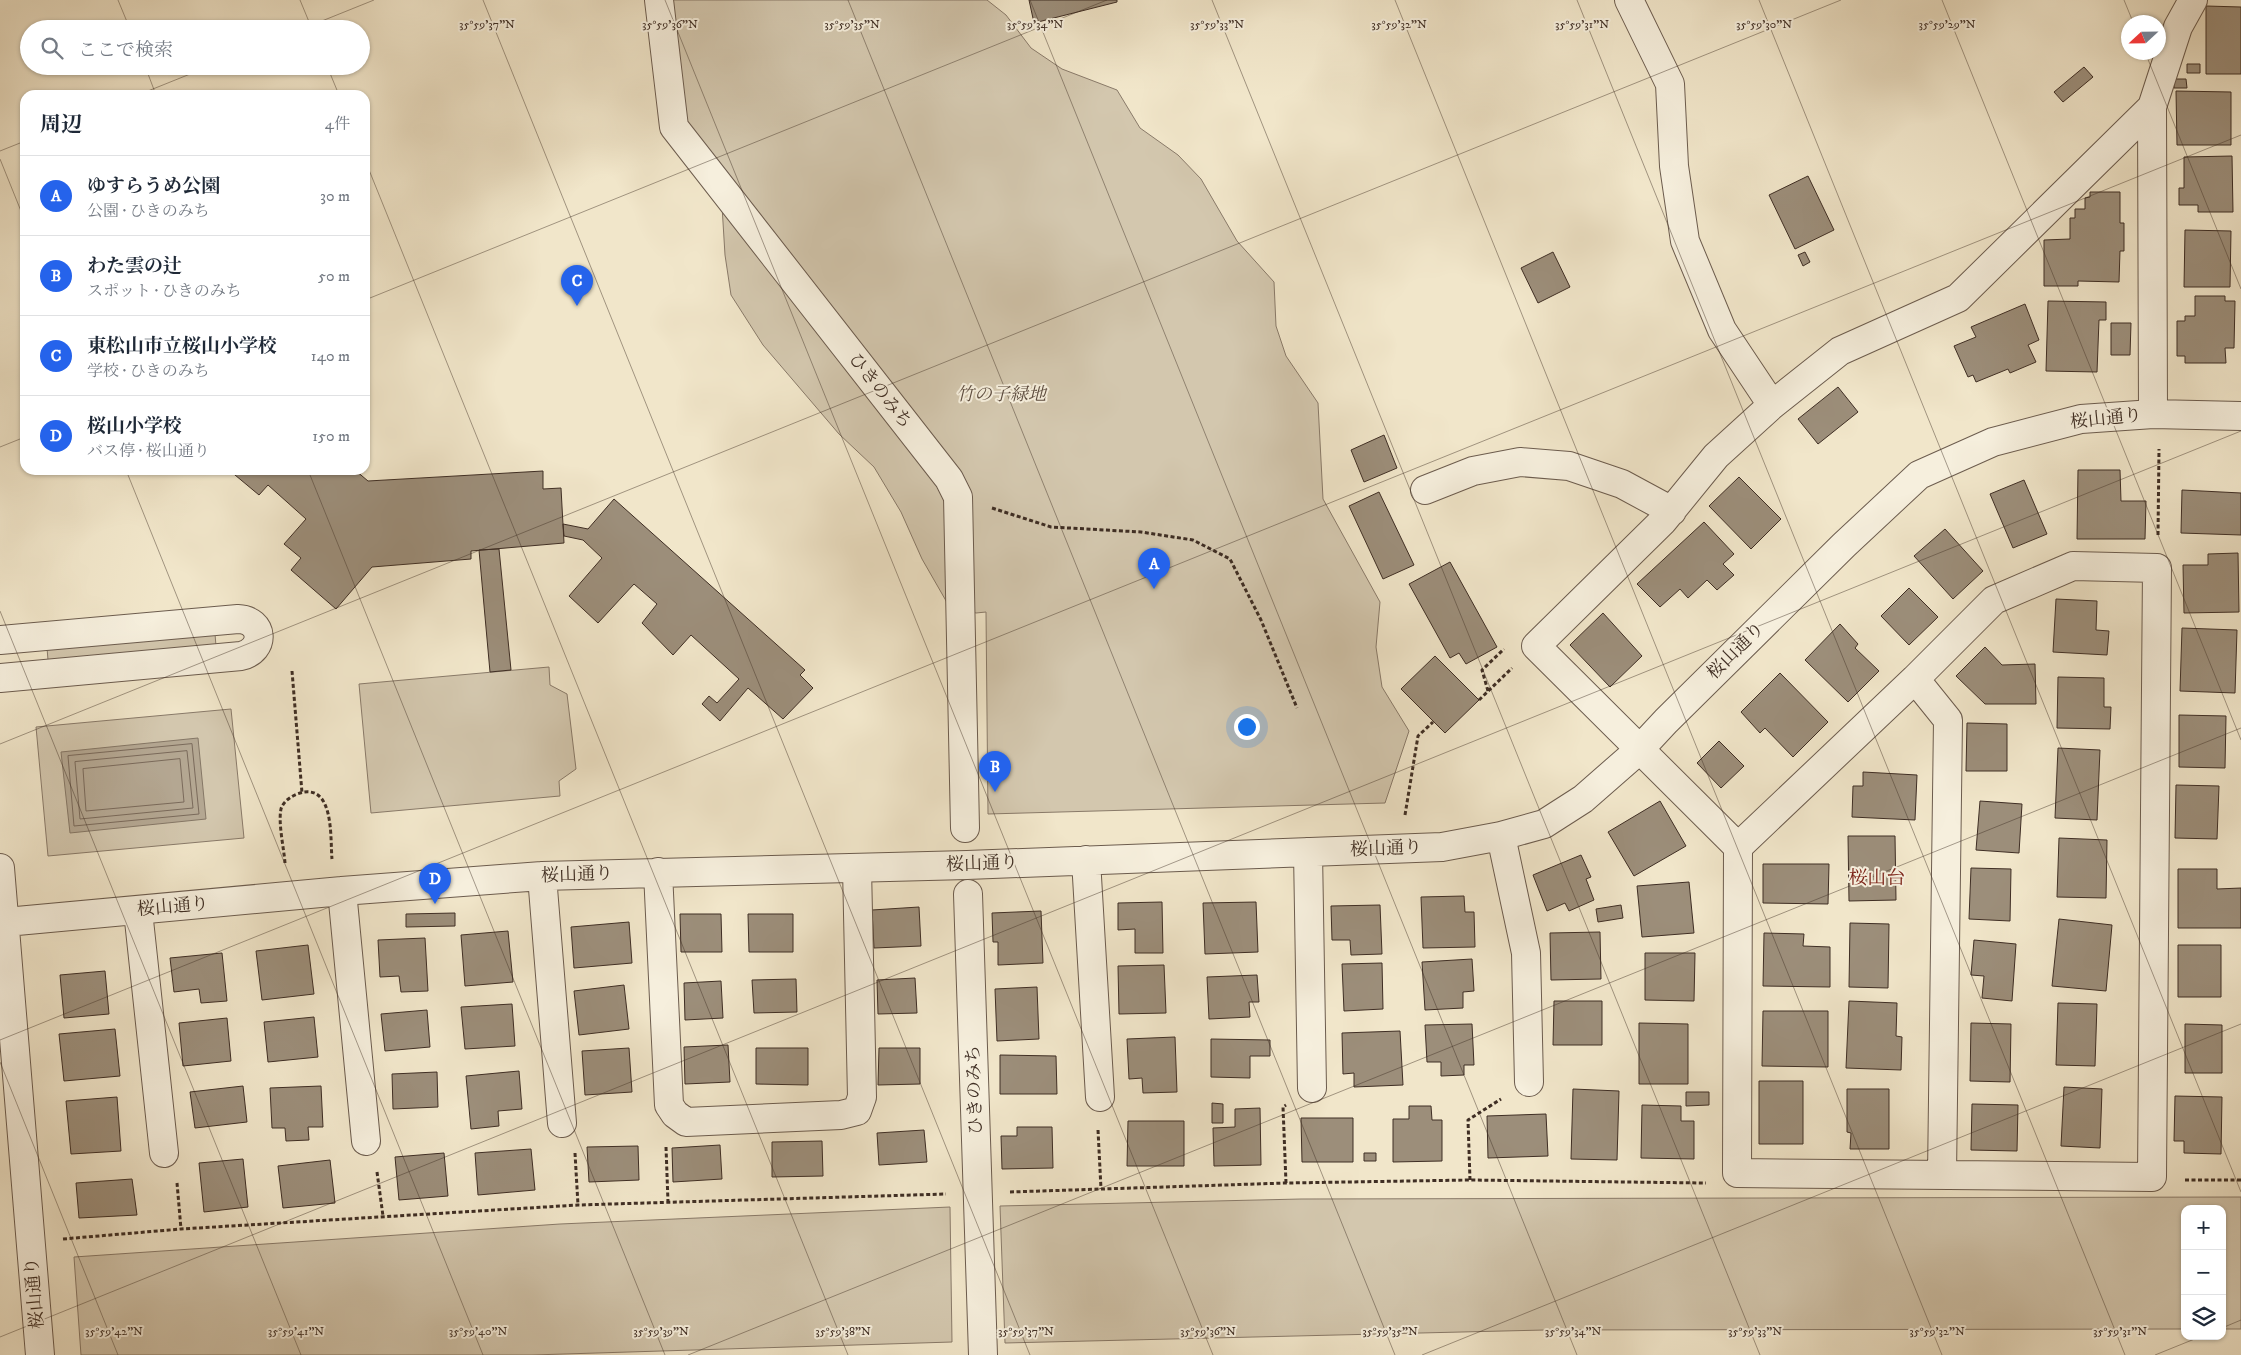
<!DOCTYPE html>
<html lang="ja">
<meta charset="utf-8">
<style>
body{margin:0;font-family:"IM FELL DW Pica","Noto Serif JP",serif;background:#f6f6f7;color:#1f2937}
.controls{position:absolute;right:15px;bottom:15px;display:grid;overflow:hidden;border-radius:10px;box-shadow:0 1px 4px #0004}
.controls button{width:45px;height:45px;display:grid;place-items:center;padding:0;border:0;border-bottom:1px solid #e0e1e3;background:#fff;color:#1f2937;font:25px sans-serif}
.compass{position:absolute;left:2121px;top:15px;width:45px;height:45px;border-radius:50%;background:#fff;box-shadow:0 1px 4px #0004;rotate:248deg}
.you{position:absolute;left:1246px;top:726px;width:18px;height:18px;margin:-12px;border:4px solid #fff;border-radius:50%;background:#1a73e8;box-shadow:0 0 0 8px #1a73e833}
.badge{display:grid;place-items:center;width:32px;height:32px;border-radius:50%;background:#2563eb;color:#fff;font-size:16px;font-weight:700}
.pin{position:absolute;translate:-50% -41px;filter:drop-shadow(0 1px 2px #0008)}
.pin::after{content:'';position:absolute;top:26px;width:18px;height:15px;background:inherit;clip-path:polygon(0 0,100% 0,50% 100%)}
.list{margin:0;padding:0;list-style:none}
h2{display:flex;justify-content:space-between;align-items:center;height:65px;margin:0;padding:0 20px;font-size:21px}
h2 small{font-size:16px;font-weight:400;color:#747a83}
.list li{display:grid;grid-template-columns:32px 1fr auto;gap:15px;align-items:center;box-sizing:border-box;height:80px;padding:0 20px;border-top:1px solid #e0e1e3}
.list b{display:block;font-size:19px;white-space:nowrap}
.list p{margin:0;font-size:16px;white-space:nowrap;color:#747a83}
.list em{font-size:16px;font-style:normal;color:#747a83}
.icon{flex:none;width:28px;height:28px;fill:none;stroke:currentColor;stroke-width:2;stroke-linecap:round;stroke-linejoin:round}
.map{position:relative;flex:none;width:2241px;height:1355px;overflow:hidden}
.search{position:absolute;background:#fff;box-shadow:0 1px 4px #0004;left:20px;top:20px;width:350px;height:55px;display:flex;align-items:center;gap:12px;box-sizing:border-box;padding:0 18px;border-radius:28px;color:#747a83;font-size:19px}
.panel{position:absolute;background:#fff;box-shadow:0 1px 4px #0004;left:20px;top:90px;width:350px;height:385px;border-radius:15px}
.map>svg:first-child{display:block}
.green{fill:#d3c7ae;stroke:#897a69}
.water{fill:#b4a792;stroke:#857766}
.lines{fill:none;stroke-linecap:round;stroke-linejoin:round}
.shore{stroke:#7a6a5b;stroke-width:1}
.building{fill:#9c8e7a;stroke:#3f2e24}
.minor-casing{stroke:#6c5c4e;stroke-width:30}
.path{stroke:#3f2e24;stroke-width:3;stroke-dasharray:4 2.5;stroke-linecap:butt}
.minor{stroke:#f6efdd;stroke-width:28}
.ticks{fill:none;stroke:#3f2e24;stroke-width:1;stroke-opacity:0.45}
.labels{text-anchor:middle;dominant-baseline:central;stroke-width:4;stroke-linejoin:round;paint-order:stroke}
.street-label{font-size:18px;fill:#3f2e24;stroke:#f6efdd}
.park-label{font-size:18px;font-style:italic;fill:#5d4d40;stroke:#f6efdd}
.neighbourhood-label{font-size:19px;fill:#7a1f14;stroke:#f6efdd}
.ticks-label{font-size:12px;text-anchor:middle;fill:#3f2e24;stroke:#f6efdd;stroke-width:4;stroke-linejoin:round;paint-order:stroke}
</style>
<div class="map">
<svg width="2241" height="1355" viewBox="0 0 2241 1355">
<rect width="100%" height="100%" fill="#f1e6ca"/>
<filter id="stains"><feTurbulence type="fractalNoise" baseFrequency=".004" numOctaves="4"/><feColorMatrix values="0 0 0 0 .2 0 0 0 0 .09 0 0 0 0 .02 0 0 0 .5 -.17"/></filter>
<radialGradient id="worn" r=".72"><stop offset=".6" stop-color="#630" stop-opacity="0"/><stop offset="1" stop-color="#630" stop-opacity=".3"/></radialGradient>
<!-- green -->
<path class="green" d="M671,0h316l19,15 25,33 31,21 55,21 23,38 38,27 23,24 36,62 37,41 2,44 10,30 32,47 5,96 57,103 -4,45 6,40 27,44 -24,72 -397,11 -2,-202 -10,1 -27,-7 -27,-47 -21,-47 -27,-45 -35,-33 -76,-89 -32,-50 -6,-40 -3,-49 -36,-81z
M215,634l1,12 -168,14 -1,-12z
M549,667l1,18 17,9 9,75 -17,12 1,15 -189,17 -12,-129z
M231,709l13,129 -196,18 -12,-129z
M2241,1197v132h-19v-120h-37v120l-640,1 -540,13 -5,-137 301,-7z
M950,1207l2,135 -420,13h-451l-7,-98 486,-33z"/>
<!-- water -->
<path class="water" d="M198,738l8,81 -136,14 -9,-81z"/>
<g class="lines">
<!-- shore -->
<path class="shore" d="M192,744l7,70 -125,12 -6,-70z
M187,751l6,57 -113,11 -5,-57z
M180,759l4,43 -98,9 -3,-42z"/>
</g>
<!-- building -->
<path class="building" d="M1029,0h88v2l-83,21z
M2206,6l35,1v67h-35z
M2187,64h13v9h-13z
M2084,67l9,10 -30,25 -9,-10z
M2174,79h12l1,9h-13z
M2176,91l55,1v53h-54z
M2232,156l1,56h-35v-7h-19v-17h5v-31z
M1808,176l26,54 -39,19 -26,-54z
M2090,192h30v31h4v28h-4l-1,31 -41,-1v5h-34v-46l26,-1v-21h5v-9h10v-11l5,-1z
M2185,230l46,1 -1,56h-46z
M1553,252l17,35 -32,16 -17,-35z
M1805,252l5,10 -7,4 -5,-11z
M2195,296h30v5h10l-1,47h-9l1,15h-41v-7h-8v-35h8v-5h10z
M2048,301l58,1v18h-7l-2,52 -51,-1z
M2025,304l14,36 -11,5 8,17 -26,11 -2,-4 -32,13 -3,-7 -5,2 -14,-31 22,-9 -5,-10z
M2111,323h20l-1,32h-19z
M1838,387l20,25 -40,32 -20,-25z
M1384,435l13,33 -33,14 -13,-32z
M229,470h126l13,11 175,-10v18l18,-1 3,55 -93,8v8l-99,8 -36,42 -45,-39 10,-12 -17,-14 22,-25 -38,-34 -9,10z
M2078,470h42l1,31h25l-1,38h-68z
M1739,477l42,42 -30,30 -42,-43z
M2024,480l23,54 -34,14 -23,-54z
M2182,490l59,3v42l-60,-2z
M1379,492l35,73 -31,14 -34,-73z
M614,499l191,171 -5,5 13,13 -30,31 -35,-31 -28,33 -18,-17 7,-8 8,7 22,-24 -48,-44 -18,20 -31,-32 15,-19 -23,-20 -36,39 -29,-27 33,-38 -19,-18 -19,-4 -1,-12 25,5z
M1704,522l30,32 -11,10 11,11 -17,15 -10,-10 -19,18 -8,-9 -20,18 -23,-23z
M1945,529l38,42 -30,28 -39,-43z
M499,549l12,121 -21,2 -11,-122z
M2238,553l1,59 -55,1 -1,-48h25v-11z
M1450,562l47,85 -31,17 -7,-11 -9,5 -41,-74z
M1909,588l29,29 -29,28 -28,-29z
M2056,599l41,2 -1,29 13,1 -2,24 -54,-3z
M1603,613l39,43 -32,31 -40,-42z
M1840,624l18,20 -3,4 24,23 -31,31 -43,-42z
M2182,628l55,2 -2,63 -55,-2z
M1985,647l17,18 33,-1 1,40h-51l-29,-28z
M1435,656l44,44 -34,33 -44,-44z
M1780,673l48,49 -35,35 -28,-29 -5,5 -19,-21z
M2058,677l46,1v29h7l-1,22 -53,-1z
M2179,715l47,1 -1,52 -46,-1z
M1967,723l40,1v47h-41z
M1719,741l25,25 -23,22 -24,-25z
M2058,748l42,2 -3,70 -42,-2z
M1863,772l54,3 -2,45 -63,-3 1,-31h10z
M2176,785l43,1 -2,53 -42,-1z
M1660,801l26,45 -52,30 -26,-44z
M1980,801l42,3 -3,49 -43,-3z
M1848,836h47l1,64 -47,1z
M2059,838l48,2 -1,58 -49,-1z
M1581,855l10,22 -5,2 8,21 -25,11 -4,-8 -18,8 -14,-36z
M1763,864h66l-1,40 -65,-1z
M1971,868l40,1 -1,52 -41,-2z
M2178,869h39v20l24,-1v40h-63z
M1689,882l5,51 -52,4 -5,-51z
M1464,896l1,16h9l1,35 -52,1 -2,-51z
M1162,902l1,51h-28v-24l-17,1v-27z
M1256,902l2,50 -53,2 -2,-51z
M1380,905l2,49 -31,1 -1,-15h-18l-1,-34z
M1621,905l2,13 -25,4 -2,-13z
M919,907l2,39 -47,2 -2,-38z
M1041,911l2,52 -45,2v-23h-5l-1,-29z
M455,913v13l-49,1v-13z
M680,914h41l1,38h-41z
M748,914h45v38h-44z
M2059,919l53,6 -6,66 -54,-5z
M629,922l3,41 -58,5 -3,-41z
M1850,923l39,1 -1,64 -39,-1z
M508,931l5,51 -48,4 -4,-51z
M1600,932l1,47 -50,1 -1,-47z
M1764,933l40,1 -1,12 27,1v40l-67,-1z
M425,938l3,53 -27,1 -2,-16 -19,1 -2,-37z
M1974,940l42,4 -4,57 -30,-3 2,-22 -13,-1z
M308,945l6,49 -52,6 -6,-49z
M2178,945h43v52h-43z
M222,953l5,48 -26,2 -2,-14 -25,3 -4,-34z
M1645,953h50l-1,48 -49,-1z
M1472,959l2,32 -11,1v16l-38,2 -3,-48z
M1382,963l1,46 -39,2 -2,-47z
M1164,965l2,48 -47,1 -1,-48z
M105,971l4,43 -45,4 -4,-43z
M1257,975l2,27h-10l1,15 -41,2 -2,-42z
M915,978l2,35 -39,1 -1,-34z
M796,979l1,33 -43,1 -2,-33z
M721,981l2,37 -38,2 -1,-37z
M624,985l5,44 -50,6 -5,-44z
M1037,987l2,52 -42,2 -2,-52z
M1554,1001h48v44h-49z
M1849,1001l48,2 -1,33 6,1 -1,33 -55,-2z
M2058,1003l39,1 -2,62 -39,-1z
M512,1004l3,42 -50,3 -4,-42z
M427,1010l3,37 -45,4 -4,-37z
M1763,1011h65v56l-66,-1z
M314,1017l4,40 -50,5 -4,-40z
M227,1018l4,43 -48,5 -4,-43z
M1639,1023l49,1v60h-49z
M1971,1023l40,1 -1,58 -40,-1z
M1472,1024l2,41h-10v10l-23,1v-14h-14l-2,-37z
M2185,1024l37,1v48h-37z
M115,1029l5,47 -56,5 -5,-47z
M1400,1031l3,54 -49,2v-14l-11,1 -1,-41z
M1175,1037l2,55 -34,1 -1,-15 -13,1 -2,-40z
M1211,1039l59,1v16h-20v22l-39,-1z
M728,1045l2,37 -45,2 -1,-37z
M629,1048l3,44 -47,3 -3,-44z
M756,1048h52v37l-52,-1z
M879,1048h41v36l-42,1z
M1000,1055l56,1 1,38h-57z
M519,1071l3,38 -24,2 1,15 -28,3 -5,-53z
M437,1072l1,35 -45,2 -1,-35z
M1759,1081h44v63h-44z
M243,1086l4,36 -52,6 -5,-36z
M321,1086l2,41h-15l1,13 -23,1 -1,-13h-13l-2,-40z
M2064,1087l38,2 -2,59 -39,-2z
M1573,1089l46,2 -2,69 -46,-1z
M1847,1089h42v60h-39l1,-16 -4,-1z
M1686,1092h23v13l-23,1z
M2175,1096l47,1 -1,57 -37,-1v-12h-10z
M117,1097l4,54 -50,3 -5,-53z
M1212,1103l11,1v19h-11z
M1972,1104l46,1 -1,46 -46,-1z
M1642,1105l39,1v15h13v38l-53,-1z
M1409,1106h22l1,14h10v41l-49,1v-43h16z
M1260,1108l1,57 -47,1 -1,-38 22,-1v-18z
M1546,1114l2,42 -60,2 -1,-42z
M1301,1118h52v44h-51z
M1128,1121h56v45h-57z
M1017,1127h35l1,41 -51,1 -1,-33h16z
M924,1130l3,32 -48,3 -2,-32z
M822,1141l1,35 -51,1v-35z
M720,1145l2,34 -49,3 -1,-34z
M638,1146l1,34 -50,2 -2,-35z
M531,1149l4,41 -57,5 -3,-42z
M444,1153l4,43 -49,4 -4,-43z
M1364,1153h12v8h-12z
M243,1159l5,48 -44,5 -5,-49z
M330,1160l5,43 -52,5 -5,-42z
M132,1179l5,36 -58,3 -3,-35z"/>
<g class="lines">
<defs>
<path id="minor" d="M659,0l15,127 275,352 9,18 7,331
M1629,0l41,84 4,82 11,75 37,89 50,75
M2153,414l-1,-307 26,-80 15,-27
M1425,490l48,-19 47,-9 49,4 53,18 50,27
M0,640l238,-21c26,1 28,31 3,37l-241,22
M1915,679l33,41 -6,455
M1501,836l25,117 3,129
M1738,847l177,-168 79,-79 79,-34 84,2 -5,609 -415,-4 1,-326 -202,-201 127,-125 53,-65 56,-51 68,-54 118,-53 194,-191
M1308,852l4,236
M1086,860l14,237
M0,868l40,487
M658,872l11,233 6,9 11,8 155,-7 16,-4 5,-14 -5,-229
M542,876l20,247
M342,891l24,250
M968,894l15,461
M138,911l26,242
M6,922l336,-31 200,-15 425,-11 475,-18 59,-11 43,-12 39,-25 56,-49 27,-29 178,-176 75,-70 74,-33 88,-23 72,-5 88,2"/>
</defs>
<!-- minor casing -->
<use href="#minor" class="minor-casing"/>
<!-- path -->
<path class="path" d="M992,508l59,19 90,5 52,8 37,19 31,61 36,88
M2158,535l1,-86
M292,671l10,122
M1488,691l-6,-21 22,-21
M1479,700l33,-32
M1405,815l13,-79 15,-14
M285,863c-1,-14 -7,-40 -4,-54 2,-7 9,-12 16,-15 38,-14 33,44 35,65
M1098,1130l3,59
M666,1147l2,55
M575,1153l3,52
M377,1172l6,44
M1470,1180l-2,-60 33,-21
M2185,1180h56
M177,1183l4,46
M1286,1183l-3,-76 3,-2
M1010,1192l276,-9 184,-3 236,3
M63,1239l118,-10 397,-24 368,-11"/>
<!-- minor -->
<use href="#minor" class="minor"/>
</g>
<!-- ticks -->
<path class="ticks" d="M118,0l12,29M300,0l12,29M483,0l547,1355M665,0l548,1355M848,0l547,1355M1030,0l547,1355M1212,0l548,1355M1395,0l547,1355M1577,0l548,1355M1759,0l482,1192M1942,0l299,740M2124,0l9,22M302,29l72,-29M2145,52l96,237M145,66l11,29M327,66l12,29M138,95l72,-29M0,151l25,-10M0,159l25,62M365,160l483,1195M365,300l742,-300M0,447l25,-10M126,470l357,885M308,470l357,885M0,611l301,744M0,744l1841,-744M0,1040l2241,-905M0,1062l118,293M2222,1328l19,-8M0,1337l2241,-906M688,1355l1553,-627M1422,1355l819,-331M2155,1355l47,-19"/>
<g class="labels">
<!-- street labels -->
<g class="street-label">
<text transform="translate(880 391) rotate(52)">ひきのみち</text>
<text transform="translate(2106 419) rotate(-6)">桜山通り</text>
<text transform="translate(1736 651) rotate(-45)">桜山通り</text>
<text transform="translate(1386 849) rotate(-2)">桜山通り</text>
<text transform="translate(982 864) rotate(-2)">桜山通り</text>
<text transform="translate(577 875) rotate(-2)">桜山通り</text>
<text transform="translate(173 907) rotate(-5)">桜山通り</text>
<text transform="translate(975 1090) rotate(-92)">ひきのみち</text>
<text transform="translate(35 1293) rotate(-95)">桜山通り</text>
</g>
<!-- park labels -->
<g class="park-label">
<text x="1001" y="395">竹の子緑地</text>
</g>
<!-- neighbourhood labels -->
<g class="neighbourhood-label">
<text x="1877" y="878">桜山台</text>
</g>
</g>
<g class="ticks-label">
<text x="487" y="28">35°59'37"N</text>
<text x="670" y="28">35°59'36"N</text>
<text x="852" y="28">35°59'35"N</text>
<text x="1035" y="28">35°59'34"N</text>
<text x="1217" y="28">35°59'33"N</text>
<text x="1399" y="28">35°59'32"N</text>
<text x="1582" y="28">35°59'31"N</text>
<text x="1764" y="28">35°59'30"N</text>
<text x="1947" y="28">35°59'29"N</text>
<text x="114" y="1335">35°59'42"N</text>
<text x="296" y="1335">35°59'41"N</text>
<text x="478" y="1335">35°59'40"N</text>
<text x="661" y="1335">35°59'39"N</text>
<text x="843" y="1335">35°59'38"N</text>
<text x="1026" y="1335">35°59'37"N</text>
<text x="1208" y="1335">35°59'36"N</text>
<text x="1390" y="1335">35°59'35"N</text>
<text x="1573" y="1335">35°59'34"N</text>
<text x="1755" y="1335">35°59'33"N</text>
<text x="1937" y="1335">35°59'32"N</text>
<text x="2120" y="1335">35°59'31"N</text>
</g>
<rect width="100%" height="100%" filter="url(#stains)"/>
<rect width="100%" height="100%" fill="url(#worn)"/>
</svg>
<div class="controls">
<button>+</button>
<button>−</button>
<button><svg class="icon" aria-label="layers" viewBox="0 0 24 24"><path d="M12 4l9 5-9 5-9-5zM3 14l9 5 9-5"/></svg></button>
</div>
<svg class="compass" viewBox="-18 -18 36 36"><path d="M0-13l5 13h-10z" fill="#e53935"/><path d="M0 13l5-13h-10z" fill="#747a83"/></svg>
<div class="you"></div>
<div class="pin badge" style="left:1154px;top:589px">A</div>
<div class="pin badge" style="left:995px;top:792px">B</div>
<div class="pin badge" style="left:577px;top:306px">C</div>
<div class="pin badge" style="left:435px;top:904px">D</div>
<div class="search"><svg class="icon" aria-label="search" viewBox="0 0 24 24"><circle cx="10" cy="10" r="6"/><path d="M15 15l6 6"/></svg>ここで検索</div>
<section class="panel">
<h2>周辺<small>4件</small></h2>
<ul class="list">
<li><span class="badge">A</span><div><b>ゆすらうめ公園</b><p>公園 · ひきのみち</p></div><em>30 m</em></li>
<li><span class="badge">B</span><div><b>わた雲の辻</b><p>スポット · ひきのみち</p></div><em>50 m</em></li>
<li><span class="badge">C</span><div><b>東松山市立桜山小学校</b><p>学校 · ひきのみち</p></div><em>140 m</em></li>
<li><span class="badge">D</span><div><b>桜山小学校</b><p>バス停 · 桜山通り</p></div><em>150 m</em></li>
</ul>
</section>
</div>
